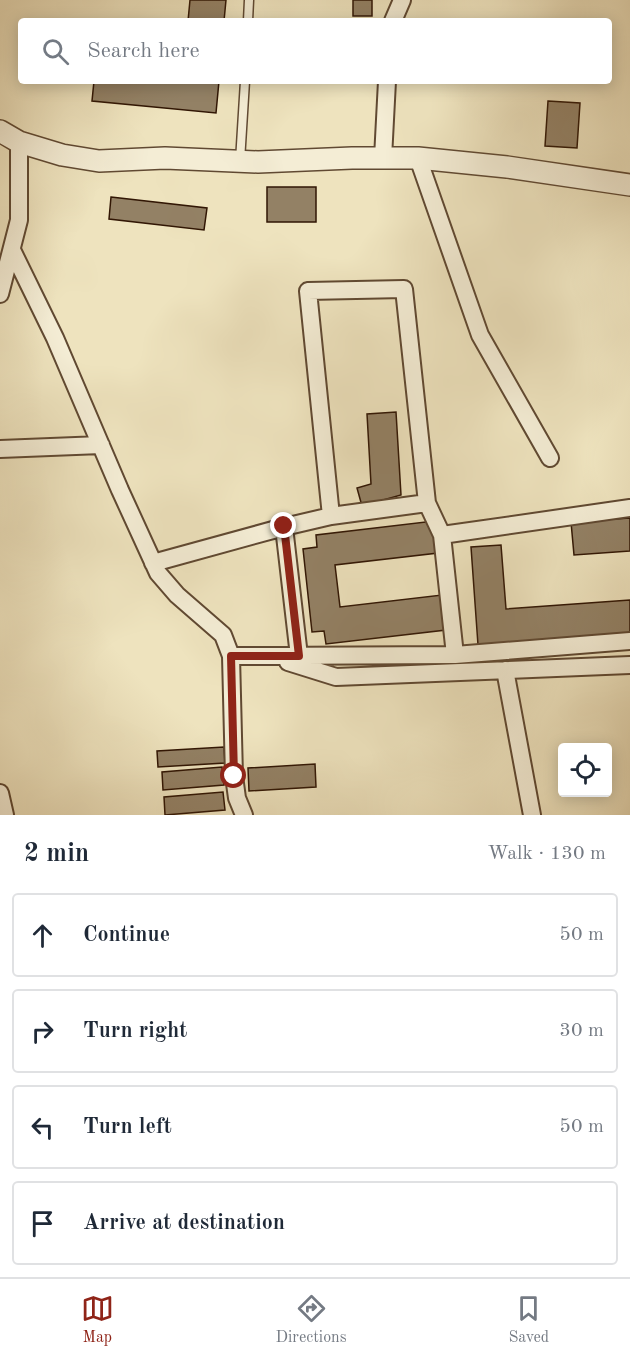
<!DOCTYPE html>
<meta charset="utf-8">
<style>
body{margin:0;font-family:"Old Standard TT",serif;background:#f2f2f3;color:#1f2937}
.controls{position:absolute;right:18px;bottom:18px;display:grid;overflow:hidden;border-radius:6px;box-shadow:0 3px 15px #0003}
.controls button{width:54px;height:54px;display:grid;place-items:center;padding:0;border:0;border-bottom:2px solid #e0e1e3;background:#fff;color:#1f2937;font:30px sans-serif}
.stop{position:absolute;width:18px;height:18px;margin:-14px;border:4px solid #8f2418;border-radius:50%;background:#fff}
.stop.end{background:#8f2418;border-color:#fff;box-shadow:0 2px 6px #0008}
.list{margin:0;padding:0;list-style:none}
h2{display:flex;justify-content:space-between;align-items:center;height:78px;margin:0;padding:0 24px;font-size:26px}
h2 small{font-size:20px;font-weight:400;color:#747a83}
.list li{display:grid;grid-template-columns:39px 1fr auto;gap:18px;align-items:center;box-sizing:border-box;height:84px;margin:0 12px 12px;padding:0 12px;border:2px solid #e0e1e3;border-radius:6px}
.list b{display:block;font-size:22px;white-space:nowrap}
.list em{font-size:20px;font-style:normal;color:#747a83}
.icon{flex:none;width:33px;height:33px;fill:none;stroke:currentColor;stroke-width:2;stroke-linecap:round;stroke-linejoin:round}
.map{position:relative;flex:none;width:630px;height:815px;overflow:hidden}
.search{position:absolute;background:#fff;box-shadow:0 3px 15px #0003;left:18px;right:18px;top:18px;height:66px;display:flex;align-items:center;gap:15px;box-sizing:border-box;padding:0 21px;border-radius:6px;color:#747a83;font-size:22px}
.sheet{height:462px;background:#fff}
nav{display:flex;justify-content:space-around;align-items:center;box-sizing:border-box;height:84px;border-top:2px solid #e0e1e3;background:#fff;font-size:16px;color:#747a83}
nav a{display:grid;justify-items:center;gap:3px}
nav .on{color:#8f2418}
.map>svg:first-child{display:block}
.building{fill:#938165;stroke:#311604;stroke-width:1.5}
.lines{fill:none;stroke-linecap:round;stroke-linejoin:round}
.service-casing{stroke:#604932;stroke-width:11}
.minor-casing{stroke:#604932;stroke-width:20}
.tertiary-casing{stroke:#604932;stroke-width:24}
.service{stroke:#f4edd5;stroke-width:8}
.minor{stroke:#f4edd5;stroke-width:16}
.tertiary{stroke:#f4edd5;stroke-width:21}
.route{stroke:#8f2418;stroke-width:8}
</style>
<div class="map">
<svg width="630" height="815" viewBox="0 0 630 815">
<rect width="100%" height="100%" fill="#eee3be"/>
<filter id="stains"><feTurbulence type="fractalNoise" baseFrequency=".00333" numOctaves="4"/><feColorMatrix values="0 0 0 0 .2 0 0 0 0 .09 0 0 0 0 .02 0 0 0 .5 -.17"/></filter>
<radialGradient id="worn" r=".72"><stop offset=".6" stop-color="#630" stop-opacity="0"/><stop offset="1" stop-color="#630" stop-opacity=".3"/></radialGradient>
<!-- building -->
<path class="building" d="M190,0h36l-2,21h-36z
M353,0h19v16h-19z
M94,81h125l-3,32 -124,-12z
M548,101l32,2 -3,45 -32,-2z
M267,187h49v35h-49z
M111,197l96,11 -3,22 -95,-11z
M396,412l5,83 -39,11 -5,-18 14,-4 -4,-70z
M630,518v33l-56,4 -3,-33z
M434,521l4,32 -103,12 5,42 102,-12 4,35 -120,14 -2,-13 -12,1 -9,-83 14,-2 -1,-12z
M501,545l5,64 124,-9v33l-152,12 -7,-98z
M224,747l1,16 -67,4 -1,-16z
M315,764l1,23 -67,4 -1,-23z
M222,767l2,18 -61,5 -1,-18z
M223,792l2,18 -60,5 -1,-18z"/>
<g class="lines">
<defs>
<path id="service" d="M248,21l1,-21
M240,161l5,-80"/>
<path id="minor" d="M393,21l9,-21
M383,158l4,-77
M418,158l62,177 70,123
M12,250l43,88 65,152 38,83 19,22 46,40 8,21 3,120 3,22 7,17
M0,294l19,-74v-78
M0,449l101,-4
M331,516l96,-13
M284,527l15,129
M442,535l188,-27
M153,563l131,-36 47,-11 -23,-225 96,-2 23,214 15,32 13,120
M231,656l224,-1 175,-14
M288,662l48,15 294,-12
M505,670l27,145
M0,793l5,22"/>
<path id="tertiary" d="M0,131l19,11 43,13 37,6 66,-3 93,4 94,-4h66l89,9 123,18"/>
</defs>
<!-- service casing -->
<use href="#service" class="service-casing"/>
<!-- minor casing -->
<use href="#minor" class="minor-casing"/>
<!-- tertiary casing -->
<use href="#tertiary" class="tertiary-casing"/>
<!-- service -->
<use href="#service" class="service"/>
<!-- minor -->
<use href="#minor" class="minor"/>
<!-- tertiary -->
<use href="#tertiary" class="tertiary"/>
</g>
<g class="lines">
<!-- route -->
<path class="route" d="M234,776l-3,-120h68l-15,-130"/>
</g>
<rect width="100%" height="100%" filter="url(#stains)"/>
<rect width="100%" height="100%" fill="url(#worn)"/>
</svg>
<div class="controls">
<button><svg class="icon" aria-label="locate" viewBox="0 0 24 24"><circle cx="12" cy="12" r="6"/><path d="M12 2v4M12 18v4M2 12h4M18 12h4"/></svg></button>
</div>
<div class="stop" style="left:234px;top:776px"></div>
<div class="stop end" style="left:284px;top:526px"></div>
<div class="search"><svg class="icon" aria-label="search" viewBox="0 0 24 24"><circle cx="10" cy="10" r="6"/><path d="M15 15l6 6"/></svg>Search here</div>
</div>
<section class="sheet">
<h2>2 min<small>Walk · 130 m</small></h2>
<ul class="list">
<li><svg class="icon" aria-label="ahead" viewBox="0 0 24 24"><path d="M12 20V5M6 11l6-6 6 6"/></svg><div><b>Continue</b></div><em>50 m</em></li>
<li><svg class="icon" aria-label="right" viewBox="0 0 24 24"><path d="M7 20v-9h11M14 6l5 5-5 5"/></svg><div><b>Turn right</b></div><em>30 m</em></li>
<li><svg class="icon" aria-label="left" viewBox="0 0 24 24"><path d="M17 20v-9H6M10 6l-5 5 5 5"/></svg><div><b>Turn left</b></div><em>50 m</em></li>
<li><svg class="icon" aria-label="arrive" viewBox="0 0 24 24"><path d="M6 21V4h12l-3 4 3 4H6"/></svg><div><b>Arrive at destination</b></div></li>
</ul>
</section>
<nav>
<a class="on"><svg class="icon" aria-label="map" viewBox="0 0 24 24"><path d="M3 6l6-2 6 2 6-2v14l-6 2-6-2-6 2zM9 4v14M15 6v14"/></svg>Map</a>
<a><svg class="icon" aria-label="directions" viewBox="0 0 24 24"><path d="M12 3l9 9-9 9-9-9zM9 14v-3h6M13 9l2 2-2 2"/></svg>Directions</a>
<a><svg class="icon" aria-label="saved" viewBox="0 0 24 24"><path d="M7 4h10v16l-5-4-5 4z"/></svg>Saved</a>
</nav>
